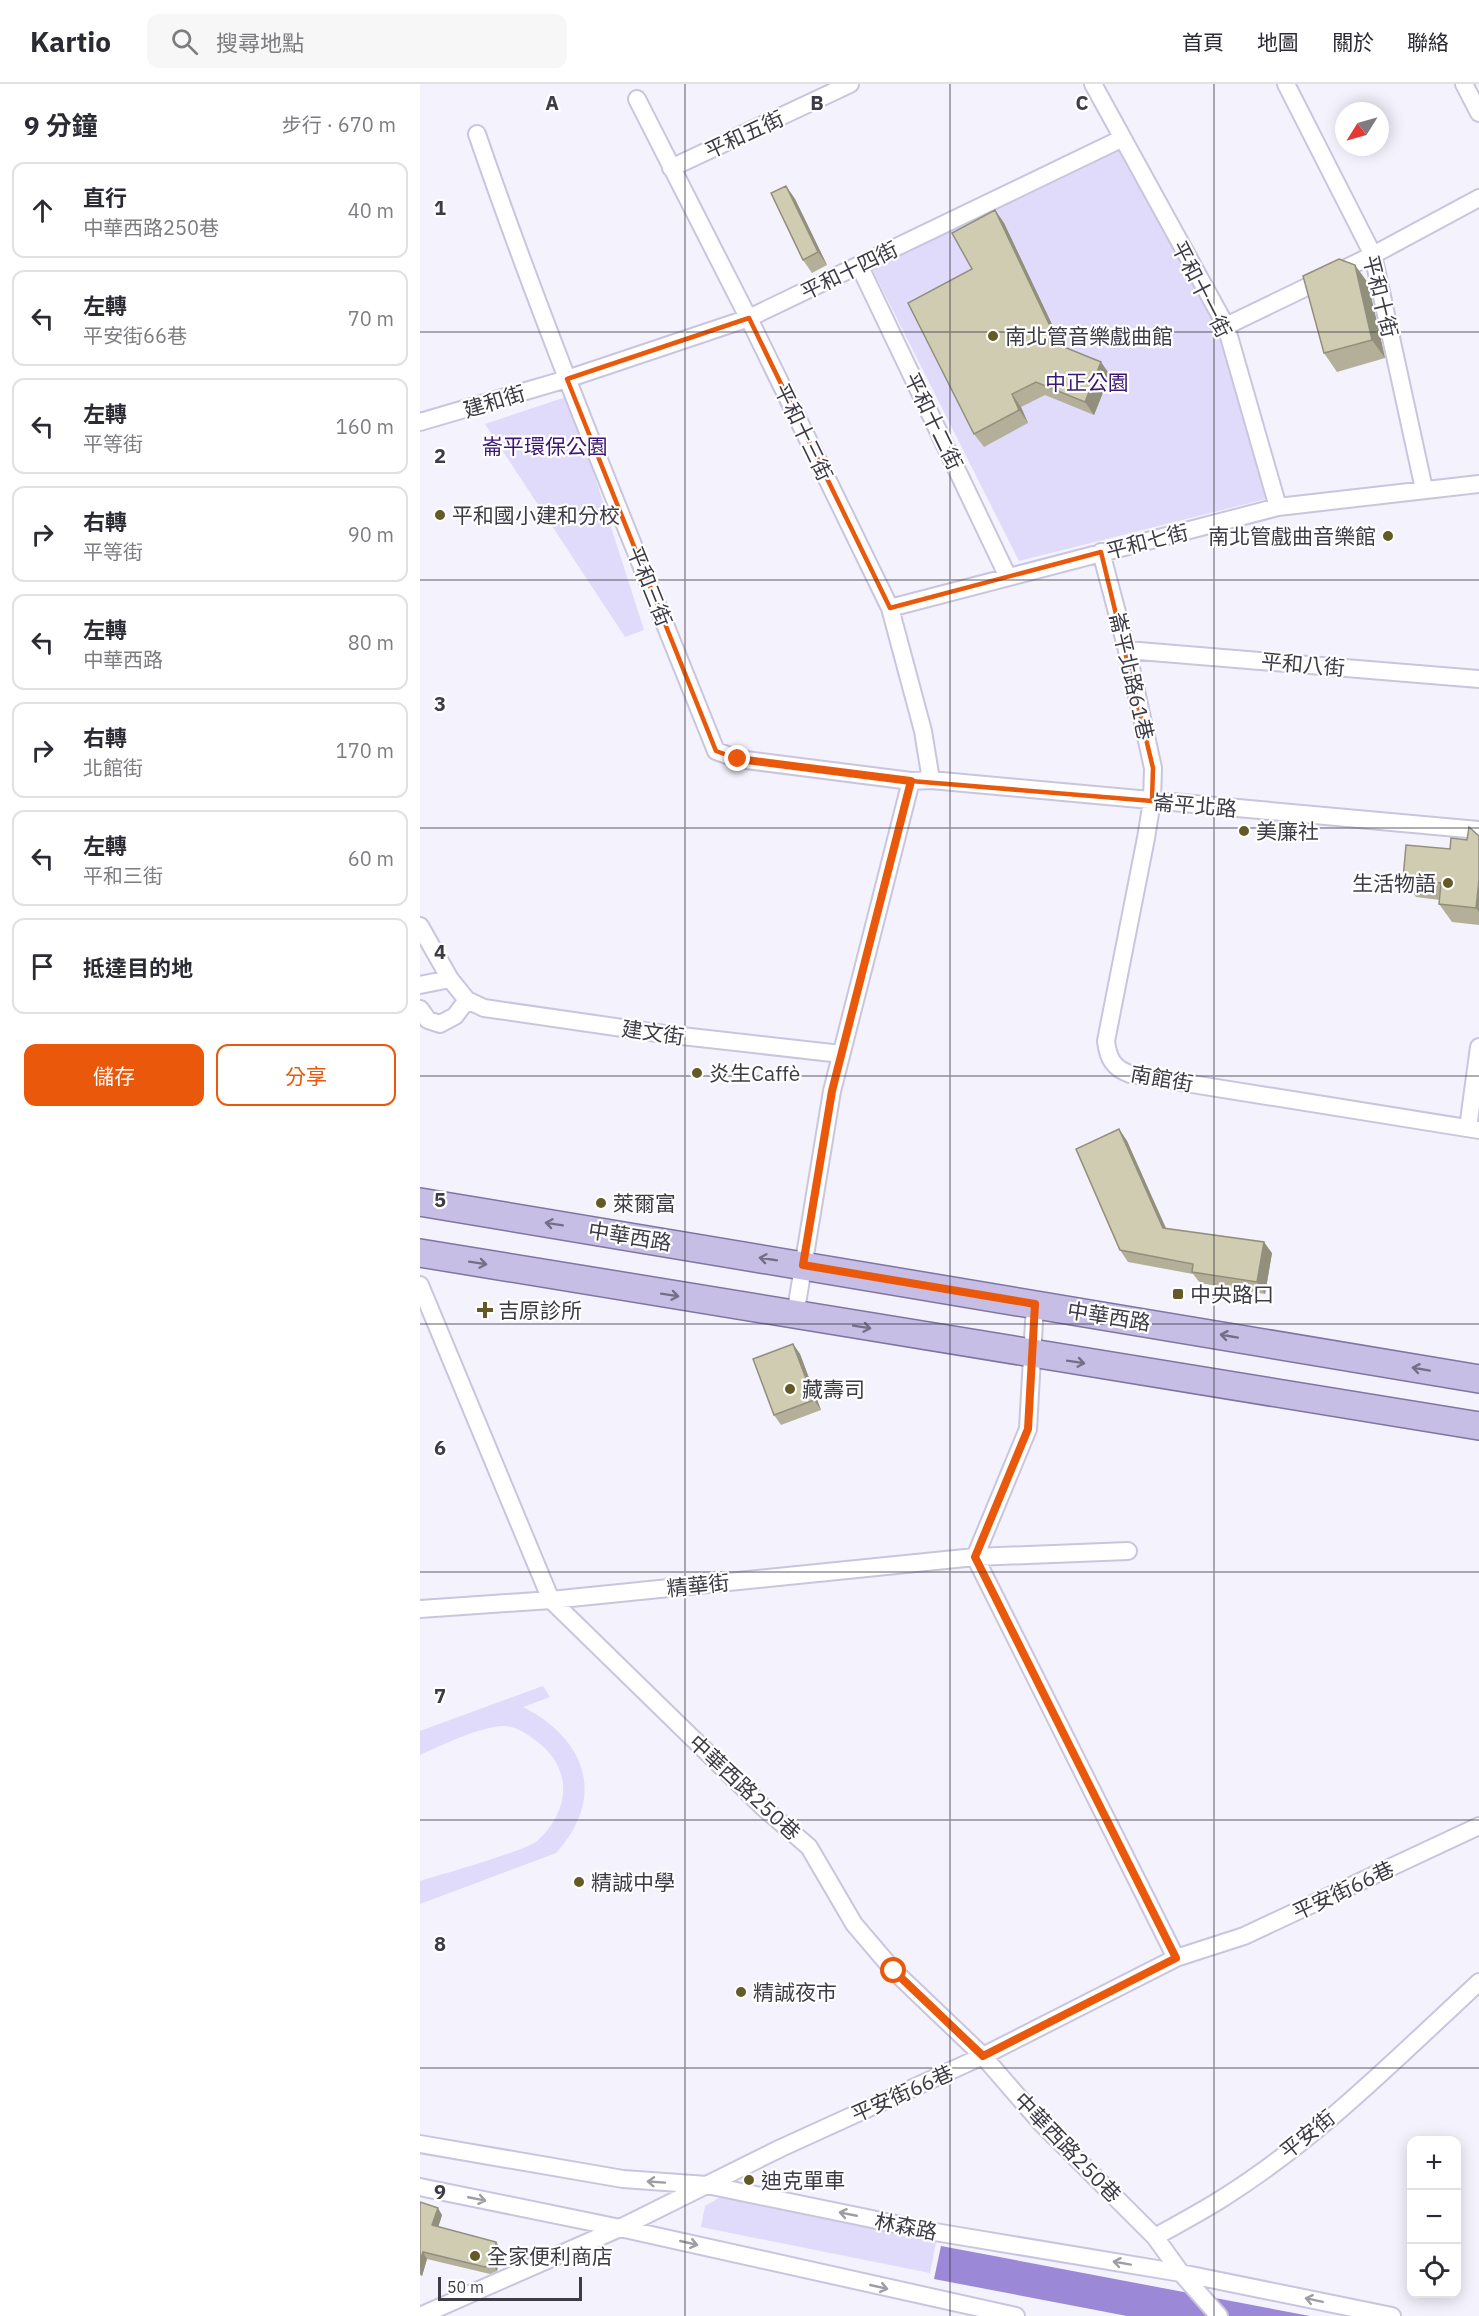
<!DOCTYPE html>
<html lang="zh-TW">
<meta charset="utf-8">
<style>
body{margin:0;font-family:"IBM Plex Sans","Noto Sans TC",sans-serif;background:#f7f7f7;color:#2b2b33}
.controls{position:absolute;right:18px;bottom:18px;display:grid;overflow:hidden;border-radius:12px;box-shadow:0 3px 15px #0003}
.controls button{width:54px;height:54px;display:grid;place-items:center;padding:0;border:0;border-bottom:2px solid #e1e1e2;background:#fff;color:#2b2b33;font:30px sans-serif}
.compass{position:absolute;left:915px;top:18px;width:54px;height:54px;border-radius:50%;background:#fff;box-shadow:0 3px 15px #0003;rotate:233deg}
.scale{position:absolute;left:18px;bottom:15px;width:144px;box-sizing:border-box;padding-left:6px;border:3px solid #3d3b46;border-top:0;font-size:16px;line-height:21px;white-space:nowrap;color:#3d3b46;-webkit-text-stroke:4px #fff;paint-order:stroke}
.stop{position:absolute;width:18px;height:18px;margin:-14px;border:4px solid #ea580c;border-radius:50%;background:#fff}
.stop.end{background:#ea580c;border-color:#fff;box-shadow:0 2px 6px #0008}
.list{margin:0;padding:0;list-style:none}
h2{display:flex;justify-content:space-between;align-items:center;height:78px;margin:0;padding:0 24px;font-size:26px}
h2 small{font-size:20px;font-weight:400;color:#7c7c81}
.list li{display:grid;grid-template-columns:39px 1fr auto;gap:18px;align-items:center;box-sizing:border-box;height:96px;margin:0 12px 12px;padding:0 12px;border:2px solid #e1e1e2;border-radius:12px}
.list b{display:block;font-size:22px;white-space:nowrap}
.list p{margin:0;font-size:20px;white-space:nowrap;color:#7c7c81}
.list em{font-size:20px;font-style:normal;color:#7c7c81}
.actions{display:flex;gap:12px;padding:18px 24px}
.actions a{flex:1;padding:14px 0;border:2px solid #ea580c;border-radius:12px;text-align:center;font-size:21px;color:#ea580c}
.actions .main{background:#ea580c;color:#fff}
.icon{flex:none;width:33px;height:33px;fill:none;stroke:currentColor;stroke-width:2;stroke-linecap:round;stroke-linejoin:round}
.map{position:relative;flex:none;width:1059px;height:2232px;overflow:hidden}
header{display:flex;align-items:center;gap:36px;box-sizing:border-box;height:84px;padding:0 30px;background:#fff;border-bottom:2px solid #e1e1e2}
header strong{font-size:28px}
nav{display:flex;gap:33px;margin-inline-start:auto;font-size:21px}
.search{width:420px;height:54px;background:#f7f7f7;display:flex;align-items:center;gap:15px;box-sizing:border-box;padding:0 21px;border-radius:12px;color:#7c7c81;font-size:22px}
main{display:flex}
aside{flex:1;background:#fff}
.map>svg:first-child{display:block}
.green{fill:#e0dafb}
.water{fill:#9b88d6}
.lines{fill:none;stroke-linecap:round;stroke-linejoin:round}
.minor-casing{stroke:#cac5df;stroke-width:20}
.primary-casing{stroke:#7f74a2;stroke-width:30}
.minor{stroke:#fff;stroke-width:16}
.primary{stroke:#c7bee5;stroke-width:27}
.wall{fill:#b3af99}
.shaded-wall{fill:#928f7d}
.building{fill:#d0ccb2;stroke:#928f7d;stroke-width:1.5}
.oneway{stroke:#746f86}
.oneway2{stroke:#9e9da2}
.route{stroke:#ea580c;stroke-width:8}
.marked{fill:none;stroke:#e8590c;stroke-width:4.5;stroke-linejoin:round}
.grid{fill:none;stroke:#3d3b46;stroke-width:1.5;stroke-opacity:0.55}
.poi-dot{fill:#635a26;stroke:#fff;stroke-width:2}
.labels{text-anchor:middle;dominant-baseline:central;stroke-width:4.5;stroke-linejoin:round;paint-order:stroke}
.street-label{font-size:21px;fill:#3d3b46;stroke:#fff}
.poi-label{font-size:21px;fill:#3d3b46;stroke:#fff;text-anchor:start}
.park-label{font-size:21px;fill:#3a1772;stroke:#fff}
.grid-label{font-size:20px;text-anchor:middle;font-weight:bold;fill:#3d3b46;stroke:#fff;stroke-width:4.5;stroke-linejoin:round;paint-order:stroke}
</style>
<header>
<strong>Kartio</strong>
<div class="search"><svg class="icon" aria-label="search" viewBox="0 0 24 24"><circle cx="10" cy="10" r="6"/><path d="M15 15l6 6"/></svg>搜尋地點</div>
<nav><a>首頁</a><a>地圖</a><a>關於</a><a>聯絡</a></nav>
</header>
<main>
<aside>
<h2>9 分鐘<small>步行 · 670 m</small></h2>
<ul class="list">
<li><svg class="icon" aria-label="ahead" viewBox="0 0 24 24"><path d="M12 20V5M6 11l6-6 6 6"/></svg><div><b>直行</b><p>中華西路250巷</p></div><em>40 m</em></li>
<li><svg class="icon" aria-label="left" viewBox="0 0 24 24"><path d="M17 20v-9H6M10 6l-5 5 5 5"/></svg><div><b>左轉</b><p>平安街66巷</p></div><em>70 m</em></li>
<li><svg class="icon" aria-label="left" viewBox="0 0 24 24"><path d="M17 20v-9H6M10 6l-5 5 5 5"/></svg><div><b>左轉</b><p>平等街</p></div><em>160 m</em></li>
<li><svg class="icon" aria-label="right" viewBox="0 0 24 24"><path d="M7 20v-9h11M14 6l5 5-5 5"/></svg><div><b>右轉</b><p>平等街</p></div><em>90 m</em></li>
<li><svg class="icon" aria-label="left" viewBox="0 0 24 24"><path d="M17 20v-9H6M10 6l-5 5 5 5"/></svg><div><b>左轉</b><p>中華西路</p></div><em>80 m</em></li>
<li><svg class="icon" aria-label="right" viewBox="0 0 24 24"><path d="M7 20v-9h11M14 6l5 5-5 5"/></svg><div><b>右轉</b><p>北館街</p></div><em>170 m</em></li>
<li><svg class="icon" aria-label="left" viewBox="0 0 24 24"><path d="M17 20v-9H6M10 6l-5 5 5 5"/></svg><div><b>左轉</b><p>平和三街</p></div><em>60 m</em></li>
<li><svg class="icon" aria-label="arrive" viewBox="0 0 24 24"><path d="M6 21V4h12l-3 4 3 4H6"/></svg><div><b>抵達目的地</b></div></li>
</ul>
<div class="actions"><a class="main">儲存</a><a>分享</a></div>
</aside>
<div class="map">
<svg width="1059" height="2232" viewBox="0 0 1059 2232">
<rect width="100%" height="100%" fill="#f4f2fd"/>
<!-- green -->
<path class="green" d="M699,62l100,183 47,170 -247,62 -148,-294z
M149,312l75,234 -19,7 -140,-213z
M123,1602l7,11 -27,10c63,32 84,90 33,146l-136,51v-23c19,-6 108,-31 117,-40 32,-29 37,-70 2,-98 -8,-6 -18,-14 -28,-16 -21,-6 -70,19 -91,28v-24z
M306,2110l211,43 -7,36 -229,-46 4,-21z"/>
<!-- water -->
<path class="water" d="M521,2162l369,70h-183l-193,-37z"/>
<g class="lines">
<defs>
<path id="minor" d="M673,0l133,242 52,181
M866,0l87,171 51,234
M1044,0l15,29
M217,15l118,232 135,277 33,123 8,49
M57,50c72,209 157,412 239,617l22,8 173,22 20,-1 548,50
M251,84l179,-84
M439,181l149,312
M806,242l147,-71 106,-57
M0,338l147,-43 182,-61 372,-179
M681,468l26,98 26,118 -1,33 -6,37 -40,203c2,17 7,27 24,33l349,56
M470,524l388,-101 201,-23
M707,566l352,29
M0,842l30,53 17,21 -12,16 -15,8 -12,-4 -8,-11
M0,901l30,-6
M47,916l17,8 180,26 177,20
M1048,1044l11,-81
M0,1201l131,315 213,208 45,39 45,77 40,47 89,85 58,67 114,114
M615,1220l-7,125 -53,128 201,401
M375,1232l37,-225 79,-310
M0,1525l131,-9 424,-43 153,-6
M0,2060l203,35 84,6 228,47 246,41 211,43
M0,2103l200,41 396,88
M0,2232l200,-88 161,-80 202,-92 193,-98 68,-22 235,-110
M799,2232l-38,-43 -26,-36c23,-13 46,-25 68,-39 94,-59 175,-141 256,-216"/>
<path id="primary" d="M0,1118l1059,177
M0,1169l1059,173"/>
</defs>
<!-- minor casing -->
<use href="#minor" class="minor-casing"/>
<!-- primary casing -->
<use href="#primary" class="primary-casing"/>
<!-- minor -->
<use href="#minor" class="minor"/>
<!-- primary -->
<use href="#primary" class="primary"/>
</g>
<!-- wall -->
<path class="wall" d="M366,102l9,13 32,66 -15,8 -9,-13z
M575,126l9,13 58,123 48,29 -16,40 -49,-20 -24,12 7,16 -44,24 -10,-13z
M948,199l17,75 -48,14 -13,-19z
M1059,752v89l-27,-3 -13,-18 1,-4 -24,-3 -13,-18 64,-39z
M699,1045l8,12 39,87 106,25 -7,41 -65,-11 -7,-9 -65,-12 -8,-12z
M373,1260l7,10 21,56 -40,15 -7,-10z
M0,2118l22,13 -4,12 58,15 5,7 -4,22 -7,3 -63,-15 -5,17 -2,-1z"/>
<!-- shaded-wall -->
<path class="shaded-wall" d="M366,102l9,13 32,66 -9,-13z
M575,126l9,13 64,135 -9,-13z
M935,181l13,18 17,75 -13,-18z
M681,278l9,13 -16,40 -9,-13z
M592,310l9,13 7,16 -9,-13z
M1059,796v32l-3,-4z
M699,1045l8,12 44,99 -8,-12z
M844,1158l8,11 -7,41 -8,-12z
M373,1260l7,10 21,56 -7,-10z
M18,2124l4,7 -5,16 -5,-6z
M76,2158l5,7 -4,22 -5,-7z
M3,2168l4,7 -5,17 -2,-3v-13z"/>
<!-- building -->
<path class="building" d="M366,102l32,66 -15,8 -32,-67z
M575,126l64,135 42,17 -16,40 -49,-20 -24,12 7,16 -45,24 -66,-131 64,-34 -20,-36z
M919,175l16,6 17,75 -48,13 -21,-77z
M1049,743l10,9v44l-3,28 -37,-4 2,-21 -38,-4 3,-34 44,4 1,-11 16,2z
M699,1045l44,99 101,14 -7,40 -65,-10 1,-8 -73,-14 -44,-101z
M373,1260l21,56 -40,15 -21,-56z
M0,2118l18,6 -6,17 64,17 -4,22 -7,3 -62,-15 -3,8z"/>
<!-- one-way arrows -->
<defs><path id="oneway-shaft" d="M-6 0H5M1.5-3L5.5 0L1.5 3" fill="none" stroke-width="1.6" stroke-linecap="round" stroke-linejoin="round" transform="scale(1.5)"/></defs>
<g class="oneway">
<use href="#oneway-shaft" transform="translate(134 1140) rotate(-171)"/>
<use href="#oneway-shaft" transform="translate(348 1175) rotate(-171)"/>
<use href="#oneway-shaft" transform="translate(58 1179) rotate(9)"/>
<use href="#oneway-shaft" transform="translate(250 1211) rotate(9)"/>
<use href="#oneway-shaft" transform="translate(442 1243) rotate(9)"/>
<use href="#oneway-shaft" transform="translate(809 1252) rotate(-170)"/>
<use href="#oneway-shaft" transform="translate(656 1278) rotate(9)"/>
<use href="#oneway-shaft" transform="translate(1001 1285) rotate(-170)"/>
</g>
<g class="oneway2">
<use href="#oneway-shaft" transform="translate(236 2098) rotate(-176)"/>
<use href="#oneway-shaft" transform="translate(57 2115) rotate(11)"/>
<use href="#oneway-shaft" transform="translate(428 2130) rotate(-169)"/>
<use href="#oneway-shaft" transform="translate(269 2159) rotate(13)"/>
<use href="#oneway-shaft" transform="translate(702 2179) rotate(-170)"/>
<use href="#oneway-shaft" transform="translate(459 2203) rotate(13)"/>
<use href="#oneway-shaft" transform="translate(894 2216) rotate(-168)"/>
</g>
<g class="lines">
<!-- route -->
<path class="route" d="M318,675l173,22 -79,310 -29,174 232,39 -7,125 -53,128 201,401 -193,98 -89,-85"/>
</g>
<!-- marked area -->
<path class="marked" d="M329,234l141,290 211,-56 52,216 -1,33 -241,-20 -173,-22 -22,-8 -149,-372z"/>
<!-- grid -->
<path class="grid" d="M265,0v2232M530,0v2232M794,0v2232M0,248h1059M0,496h1059M0,744h1059M0,992h1059M0,1240h1059M0,1488h1059M0,1736h1059M0,1984h1059"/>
<!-- markers -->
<g class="poi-dot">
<circle cx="573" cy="252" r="6"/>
<circle cx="20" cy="431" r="6"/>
<circle cx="968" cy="452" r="6"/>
<circle cx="824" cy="747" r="6"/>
<circle cx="1028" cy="799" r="6"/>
<circle cx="277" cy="989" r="6"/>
<circle cx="181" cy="1119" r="6"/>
<rect x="752" y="1204" width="12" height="12" rx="3"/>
<path d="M62 1217h6v6h6v6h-6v6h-6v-6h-6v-6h6z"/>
<circle cx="370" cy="1305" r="6"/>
<circle cx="159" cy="1798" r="6"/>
<circle cx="321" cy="1908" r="6"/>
<circle cx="329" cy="2096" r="6"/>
<circle cx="55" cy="2172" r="6"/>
</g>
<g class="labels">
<!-- street labels -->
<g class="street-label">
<text transform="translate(324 50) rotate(-25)">平和五街</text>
<text transform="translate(429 186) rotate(-26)">平和十四街</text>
<text transform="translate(782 205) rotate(63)">平和十一街</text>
<text transform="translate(961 212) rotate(76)">平和十街</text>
<text transform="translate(74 317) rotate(-17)">建和街</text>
<text transform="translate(514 337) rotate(64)">平和十二街</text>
<text transform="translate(384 348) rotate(64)">平和十三街</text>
<text transform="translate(727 457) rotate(-14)">平和七街</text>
<text transform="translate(230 502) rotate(68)">平和三街</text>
<text transform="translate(883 580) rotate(5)">平和八街</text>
<text transform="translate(712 592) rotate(77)">崙平北路61巷</text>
<text transform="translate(775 721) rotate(5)">崙平北路</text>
<text transform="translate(233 948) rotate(8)">建文街</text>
<text transform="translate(742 994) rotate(10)">南館街</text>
<text transform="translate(210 1152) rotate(9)">中華西路</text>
<text transform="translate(689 1232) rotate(9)">中華西路</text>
<text transform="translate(278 1501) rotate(-6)">精華街</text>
<text transform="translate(325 1703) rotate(43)">中華西路250巷</text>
<text transform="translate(923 1806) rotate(-25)">平安街66巷</text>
<text transform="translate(482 2009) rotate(-24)">平安街66巷</text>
<text transform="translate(887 2050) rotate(-39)">平安街</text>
<text transform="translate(648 2063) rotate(46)">中華西路250巷</text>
<text transform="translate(486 2142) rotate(11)">林森路</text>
</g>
<!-- poi labels -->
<g class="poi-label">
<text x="585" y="252">南北管音樂戲曲館</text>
<text x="32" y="431">平和國小建和分校</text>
<text x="956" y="452" text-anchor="end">南北管戲曲音樂館</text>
<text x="836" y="747">美廉社</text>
<text x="1016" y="799" text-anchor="end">生活物語</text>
<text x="289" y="989">炎生Caffè</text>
<text x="193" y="1119">萊爾富</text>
<text x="770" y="1210">中央路口</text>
<text x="78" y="1226">吉原診所</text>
<text x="382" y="1305">藏壽司</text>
<text x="171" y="1798">精誠中學</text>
<text x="333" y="1908">精誠夜市</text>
<text x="341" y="2096">迪克單車</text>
<text x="67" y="2172">全家便利商店</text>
</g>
<!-- park labels -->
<g class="park-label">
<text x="667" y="298">中正公園</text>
<text x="125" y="362">崙平環保公園</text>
</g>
</g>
<g class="grid-label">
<text x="132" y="26">A</text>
<text x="397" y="26">B</text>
<text x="662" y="26">C</text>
<text x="20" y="131">1</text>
<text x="20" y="379">2</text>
<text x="20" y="627">3</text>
<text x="20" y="875">4</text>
<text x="20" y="1123">5</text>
<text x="20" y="1371">6</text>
<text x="20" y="1619">7</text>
<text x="20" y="1867">8</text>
<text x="20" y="2115">9</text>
</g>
</svg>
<div class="controls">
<button>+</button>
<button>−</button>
<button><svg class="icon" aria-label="locate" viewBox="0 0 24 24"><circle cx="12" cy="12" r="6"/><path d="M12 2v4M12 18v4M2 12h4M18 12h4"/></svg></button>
</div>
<svg class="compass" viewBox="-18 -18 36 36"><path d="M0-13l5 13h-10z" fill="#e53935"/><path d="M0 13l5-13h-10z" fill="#7c7c81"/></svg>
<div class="scale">50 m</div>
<div class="stop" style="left:474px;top:1887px"></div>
<div class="stop end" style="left:318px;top:675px"></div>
</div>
</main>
